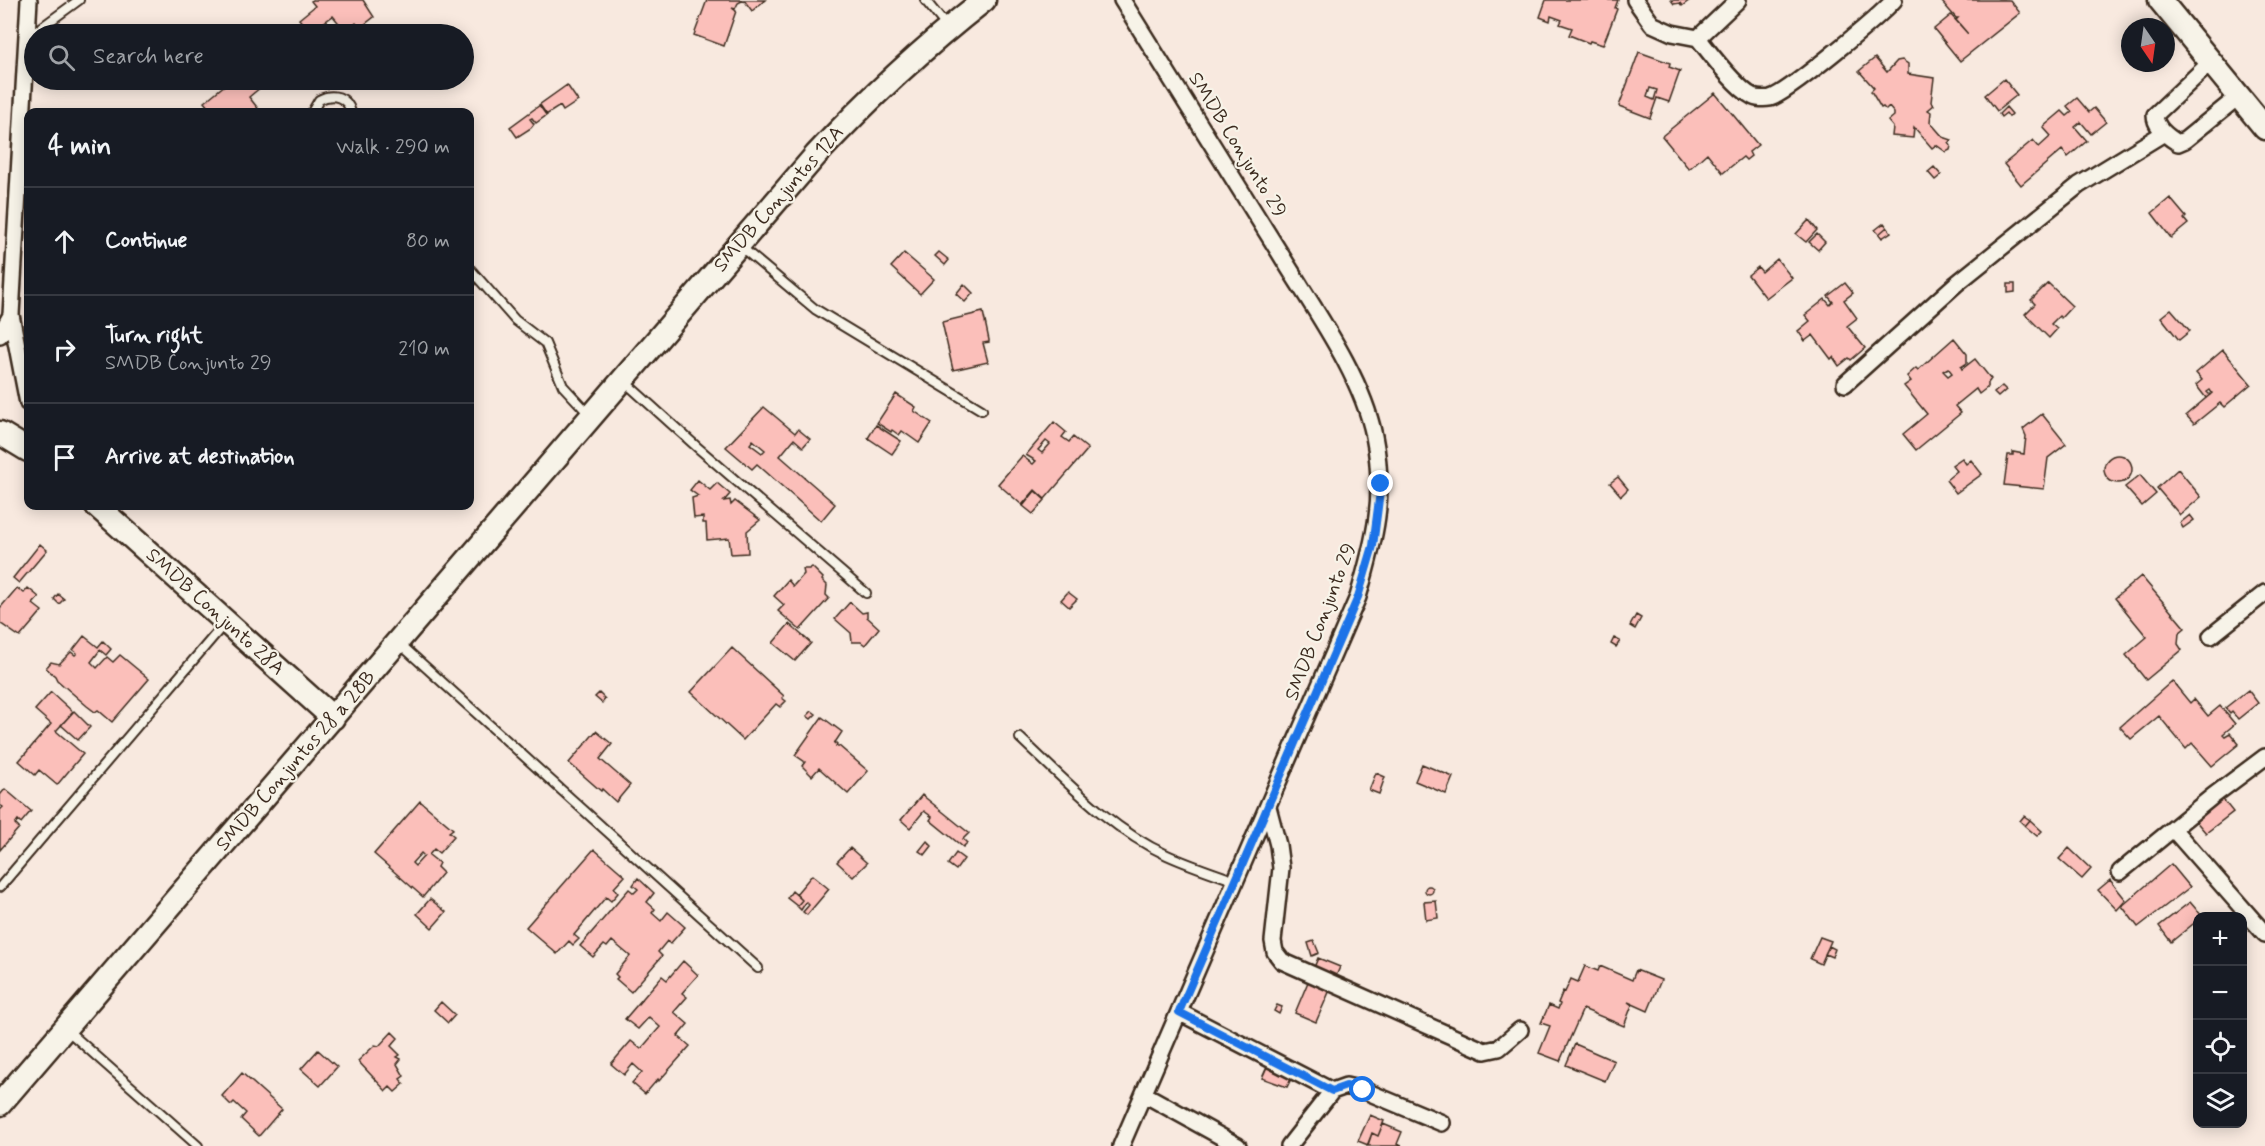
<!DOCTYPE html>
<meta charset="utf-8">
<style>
body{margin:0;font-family:Mynerve,sans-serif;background:#242831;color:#f1f3f6}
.controls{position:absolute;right:18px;bottom:18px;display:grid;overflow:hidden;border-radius:12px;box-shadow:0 3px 15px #0003}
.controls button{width:54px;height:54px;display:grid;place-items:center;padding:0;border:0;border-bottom:2px solid #363941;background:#171b24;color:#f1f3f6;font:30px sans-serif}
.compass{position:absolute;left:2121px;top:18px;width:54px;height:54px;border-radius:50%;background:#171b24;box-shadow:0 3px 15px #0003;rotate:167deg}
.stop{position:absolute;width:18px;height:18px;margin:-14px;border:4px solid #1a73e8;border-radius:50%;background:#fff}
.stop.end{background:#1a73e8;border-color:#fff;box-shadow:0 2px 6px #0008}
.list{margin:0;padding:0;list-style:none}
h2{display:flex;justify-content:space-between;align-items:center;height:78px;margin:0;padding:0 24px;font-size:26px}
h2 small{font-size:20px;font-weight:400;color:#9ea1a6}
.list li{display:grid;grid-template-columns:39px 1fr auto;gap:18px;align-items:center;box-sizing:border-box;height:108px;padding:0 24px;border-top:2px solid #363941}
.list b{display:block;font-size:22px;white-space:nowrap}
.list p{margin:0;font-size:20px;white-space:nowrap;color:#9ea1a6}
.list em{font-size:20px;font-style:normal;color:#9ea1a6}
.icon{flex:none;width:33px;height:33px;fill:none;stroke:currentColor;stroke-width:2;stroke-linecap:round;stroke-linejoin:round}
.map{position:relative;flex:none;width:2265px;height:1146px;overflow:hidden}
.search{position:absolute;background:#171b24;box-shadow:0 3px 15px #0003;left:24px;top:24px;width:450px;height:66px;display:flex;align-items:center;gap:15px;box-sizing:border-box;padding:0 21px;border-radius:33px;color:#9ea1a6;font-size:22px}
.panel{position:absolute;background:#171b24;box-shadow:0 3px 15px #0003;left:24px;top:108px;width:450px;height:402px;border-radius:12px}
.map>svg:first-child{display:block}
.building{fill:#fbbfba;stroke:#3b2a1e;stroke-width:1.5;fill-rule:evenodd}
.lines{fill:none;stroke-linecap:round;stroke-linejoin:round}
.lane-casing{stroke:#3b2a1e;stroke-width:12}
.street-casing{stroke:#3b2a1e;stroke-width:20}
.secondary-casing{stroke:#3b2a1e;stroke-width:27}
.lane{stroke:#f7f3e8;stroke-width:8}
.street{stroke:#f7f3e8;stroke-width:15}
.secondary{stroke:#f7f3e8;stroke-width:22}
.route{stroke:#1a73e8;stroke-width:8}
.labels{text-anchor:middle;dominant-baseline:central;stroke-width:4.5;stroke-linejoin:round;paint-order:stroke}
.street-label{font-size:20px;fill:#3b2a1e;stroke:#f7f3e8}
</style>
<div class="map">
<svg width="2265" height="1146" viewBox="0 0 2265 1146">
<rect width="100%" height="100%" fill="#f8e9df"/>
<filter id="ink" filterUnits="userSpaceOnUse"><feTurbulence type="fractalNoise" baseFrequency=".0167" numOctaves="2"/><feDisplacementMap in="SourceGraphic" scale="12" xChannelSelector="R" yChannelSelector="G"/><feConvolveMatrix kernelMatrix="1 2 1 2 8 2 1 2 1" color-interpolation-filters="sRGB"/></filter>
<g filter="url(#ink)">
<!-- building -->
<path class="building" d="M313,0h50l11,17 -14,11 -4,-5 -10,9 -13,-16 -23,16 -11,-13 16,-13 -4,-5z
M707,0h58l-13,11 -8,-11 -6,3 -3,6 -3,-1 4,3 -12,35 -30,-11z
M1546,0h72l-3,8 2,1 -14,36 -13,-4 -1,2 -20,-8 3,-7 -12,-4 2,-4 -11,-4 -1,5 -10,-4z
M1671,0h19l-8,6 -2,-3 -6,1z
M1945,0h65l10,13 -60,48 -26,-32 17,-14 17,19 -12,-14 2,-2h-2l-14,-16z
M1639,52l31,11 -1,4 11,4 -11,31 -12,-4 -7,20 -31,-12zM1650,88l7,2 -3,10 -7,-3z
M1875,58l12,14 10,-11 5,-1 6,4v10l26,4 -3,24 3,3 -6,5 3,2 -1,10 13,15 9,3 -3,3 2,3 -1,4 -4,2 -10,-7 -4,3 -18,-21 -1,11 -21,-2 1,-9 -5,-6 6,-5v-3l-5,-6 -3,3 -3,-3 -2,1 -10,-17 3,-3 -15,-17z
M2004,79l13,16 -20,16 -12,-16z
M231,80h34l2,2 -18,15 11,14 -2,1h-46l-8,-10z
M567,85l11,16 -15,10 -3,-5 -14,9 -7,-10z
M1715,93l43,52 -9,7 2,4 -5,4 -3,-3 -20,16 -16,-20 -18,16 -27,-33z
M2077,98l12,14 5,-4 12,14 -15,12 -10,-12 -6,5 12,14 -19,16 -6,-7 -41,35 -17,-21 29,-24 6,7 12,-11 -8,-9 19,-16 5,5 5,-4 -5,-6z
M540,105l7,10 -11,8 -4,-5 -2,1 4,5 -3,4 -14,9 -7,-10z
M2006,107l6,7 -3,3 -3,-4 -5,4 -2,-3z
M1934,167l7,8 -6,5 -7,-8z
M2170,198l16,19 -2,2 4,5 -17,14 -19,-25z
M1809,220l8,10 -11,12 -10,-8z
M1884,223l3,4 -8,7 -4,-4z
M1887,227l4,5 -9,6 -3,-4z
M1817,234l8,8 -7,8 -9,-8z
M939,252l10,8 -4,5 -10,-9z
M904,253l30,26 -14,15 -29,-27z
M1777,259l15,19 -26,20 -18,-23 10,-8 4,5z
M1845,283l8,10 -9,7 13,18 -10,8 18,22 -14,12 -2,-2 -10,8 -6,-9 -2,2 -18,-24 -8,6 -7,-10 12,-10 -5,-6 20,-16 5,6 3,-3 -5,-6z
M2048,283l24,23 -11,12 -2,-2 -8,8 6,5 -8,9 -24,-24 10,-10 -4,-4z
M964,284l9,9 -8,9 -9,-8z
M2008,284h7v8l-7,1z
M2171,309l19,22 -11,9 -18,-23z
M983,312l6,28v2l-6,1 5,19 -35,8 -11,-48z
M1954,338l13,16v9l-6,4 1,2 13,-10 16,20 -3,4v4l-9,7 -3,-5 -21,17 6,7 -45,37 -13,-16 24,-20 -23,-28 7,-5 -4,-5 9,-8 2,2zM1948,368l4,5 -4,3 -5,-5z
M2223,350l28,34 -27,23 -4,-4 -26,21 -8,-9 26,-22 -2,-3 -3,2 3,3 -4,3 -10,-13 6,-5 -6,-7z
M2002,386l4,4 -8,7 -4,-4z
M896,394l20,13 -2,4 18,12 -13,20 -17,-12 -3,4 -7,-5 -1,2 -14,-9z
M764,407l31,26 3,-4 12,10 -7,8 -9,-8 -14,17 55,48 -14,17 -64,-57 -5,5 -26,-22zM753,440l12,10 -3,3 -12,-9z
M2042,414l24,30 -18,14 -4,31 -40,-4 4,-30h5v-3l11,2 2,-18 -3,-7z
M1054,422l12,10 -4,5 7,5 4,-5 15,12 -43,50 -10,-9 -13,15 -24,-21 24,-28 11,8 3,-3 -10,-6zM1046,441l4,3 -8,9 -4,-3z
M876,425l25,16 -9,13 -24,-16z
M2104 469a14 14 0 1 1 28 0a14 14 0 1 1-28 0Z
M1962,458l4,6 5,-4 11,14 -26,19 -10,-13 11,-9 -5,-6z
M2178,469l23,28 -21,18 -23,-27z
M2140,475l16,19 -14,12 -17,-19z
M1618,477l10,12 -7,7 -11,-13z
M698,480l12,10 7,-7 13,11 -6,7 6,-1 1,5 4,-4 25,19 -13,11 1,22 -17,1 -2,-16 -22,2 -1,-17h-3v-6l-9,1 -2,-20 6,-2 -8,-6z
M1035,491l10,9 -12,14 -10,-8z
M2190,515l4,5 -11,8 -3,-5z
M40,544l7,6 -28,33 -6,-5z
M812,567l11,11 -1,2 5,5 -1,10 3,3 -29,32 -22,-19 6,-6 -10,-9 14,-16 5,6 11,-12 -1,-5h6z
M2141,576l44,52 -6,5 -1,11 4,6 -36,30 -20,-25 21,-18 -32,-39z
M17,588l7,5 4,-5 11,9 -6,7 9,7 -22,26 -20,-14v-15z
M1068,592l9,7 -8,8 -8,-7z
M58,594l6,5 -5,5 -5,-5z
M850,602l12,11 5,-1v5l12,11 -14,17 -4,-3h-9l-1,-9 -16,-14z
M1636,615l5,3 -6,11 -5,-3z
M789,624l22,19 -16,18 -22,-18z
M84,636l14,11 5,-6 8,8 -5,6 -6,-5 -9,12 6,6 10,-11 6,5 7,-7 29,24 -37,43 -14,-12 -3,2 -8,-6 -30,-26 -2,-4 -9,-8 5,-6 8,2 12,-12 4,3 2,-2 -4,-3z
M1614,638l6,3 -4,6 -5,-3z
M732,648l52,48 -2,2 4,3 -6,6 -4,-3 -33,36 -52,-48z
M2172,681l18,22 4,-4 14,17 12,-10 15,18 -12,10 2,2 5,-3 9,11 -27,22 -20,-23 -6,6 -27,-33 -28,23 -11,-12z
M2248,690l10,13 -20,16 -6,-7 -2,2 -5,-6z
M51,692l22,20 -17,19 27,23 -26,31 -18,-15 -4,5 -16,-14 32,-37 -16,-14z
M599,693l6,6 -3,4 -7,-6z
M74,711l16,16 -12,13 -17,-15z
M812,711l4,3 -5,5 -4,-3z
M822,717l20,15 -8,12 1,-2 2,2 -1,2h3l29,25 -20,23 -29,-26 -7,8 -10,-10 3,-4 -10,-7z
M596,731l16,13 -12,15 30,26 -14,17 -14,-13 -1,2 -32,-28z
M1422,764l31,13 -7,17 -31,-13z
M1376,773l9,4 -6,17 -10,-4z
M5,789l26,22 -10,12 -3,-3 -3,4 4,4 -19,22v-40l3,-3 -3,-2v-10z
M922,795l47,38 -6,6 4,4 -4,4 -33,-27 2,-3 -8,-6 -14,17 -9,-8z
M2221,797l12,15 -27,21 -12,-14z
M420,801l33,28 -4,3 5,4 -15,17 -5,-4 -5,6 10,8 -2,4 6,6 -20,24 -49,-43zM421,853l3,3 -9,10 -3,-3z
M2024,816l6,4 -5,6 -5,-5z
M2030,820l12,11 -5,5 -12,-10z
M927,841l5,5 -7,9 -6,-4z
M850,848l17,15 -14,14 -16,-15z
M2069,848l22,21 -9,10 -23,-20z
M594,849l31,27 -11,12 4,5 -7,8 -5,-4 -32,38 5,4 -6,6 -4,-4 -12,13 -31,-27z
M956,853l8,6 -8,11 -8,-6z
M2171,864l19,23 -52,40 -16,-21z
M812,875l17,14 -22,26 -4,-3 6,-7 -3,-3 -5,8 -4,-4 5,-6 -6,-6z
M638,878l16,15 -7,9 8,7 -3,4 9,8 7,-9 17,15 -15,17 -3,-3 -9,11 4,4 -31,36 -15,-13 2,-2 -3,-3 15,-18 -18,-15 -5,6 -3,-2 -11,12 -13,-11 49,-57 5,4 4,-4 -5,-4z
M2110,880l16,20 -9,10 -19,-20z
M1425 890a4 4 0 1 1 8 0a4 4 0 1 1-8 0Z
M792,891l10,9 -5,6 -10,-8z
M430,899l16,13 -14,16 -15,-14z
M1436,901l2,17 -12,2 -2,-18z
M2190,902l12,14h-4v4l-27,22 -12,-16z
M1820,937l11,4 -10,23 -11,-5z
M1314,941l5,12 -7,3 -4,-13z
M1829,946l6,3 -3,8 -7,-3z
M1318,958l22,9 -24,55 -21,-9z
M683,961l15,14 -16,18 5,4 -13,15 14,12 -10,12 12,10 -31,35 -1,-2 -13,15 -13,-11 10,-11 -9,-8 -9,11 -13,-11 20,-23 10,8 19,-22 -11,-10 -11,12 -13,-10 37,-43 5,4z
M1585,966l13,5 2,-5 32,14 4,-10 25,10 -13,31 -20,-9 4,3 -8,21 -41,-17 -23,52 -21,-8 11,-27 -9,-3 8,-18 9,4 2,-5 -2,-1 5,-12 2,1 6,-13 7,3z
M441,1002l14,13 -7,8 -14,-13z
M1277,1005l5,2 -3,7 -5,-3z
M392,1032l6,6 -7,8 9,9 -3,2 4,2 -4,5 7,12 -4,3 4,5 -9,8 -5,-5 -4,4 -28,-30 17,-16 4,1z
M1575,1044l39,17 -9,20 -39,-16z
M318,1050l19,17 -17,19 -19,-17z
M1271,1058l21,19 -5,10 -25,-9z
M242,1073l40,36 -23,27 -18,-17 5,-6 -12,-11 -3,3 -9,-9z
M1370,1115l14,6 -6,15 -6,-3 -4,12 -10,-4z
M1383,1124l19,8 -5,12 5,2h-35l5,-13 6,3z"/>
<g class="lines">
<defs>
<path id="lane" d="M925,0l22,27
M27,38l52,-38
M312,112l7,-12c14,-8 28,-3 32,12
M740,246l75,63 167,101
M470,269l45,51 30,23 18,43 27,29
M625,382l72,65 169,146
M399,643l359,325
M1020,738c45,42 90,91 147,117 22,10 46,18 69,26
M0,887l225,-264
M67,1030l131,116"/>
<path id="street" d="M1635,0l17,24 20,9 26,5c12,15 37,49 54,58 4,3 13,3 18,2 17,-4 110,-82 124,-98
M1698,38l40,-38
M2211,62l-56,53c0,12 13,22 23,28l7,-3 54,-44
M0,335l11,-20
M1845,384l111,-100 123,-99 85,-52
M28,403l-17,-88 18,-315
M2211,636l54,-43
M1268,807l10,38 3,23 -8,73 2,11 7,9 203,90 14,-3 21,-18
M2173,829l92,105
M2120,872l93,-76 52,-39
M1179,1012l153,79
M1144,1094l94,52
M1121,1146l237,-549c17,-58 28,-101 16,-161 -12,-61 -61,-128 -93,-181 -53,-85 -106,-170 -159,-255
M1289,1146l43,-55 14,-5 17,4 79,33"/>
<path id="secondary" d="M2160,0l105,128
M0,433l28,17
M97,506l236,212
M0,1104l816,-949c52,-56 108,-108 168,-155"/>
</defs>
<!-- lane casing -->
<use href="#lane" class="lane-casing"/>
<!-- street casing -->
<use href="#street" class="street-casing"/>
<!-- secondary casing -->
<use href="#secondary" class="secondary-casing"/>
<!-- lane -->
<use href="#lane" class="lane"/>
<!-- street -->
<use href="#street" class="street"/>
<!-- secondary -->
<use href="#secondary" class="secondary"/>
</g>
</g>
<g class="lines" filter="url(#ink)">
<!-- route -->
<path class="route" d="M1363,1090l-17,-4 -14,5 -153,-79 179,-415 15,-51 8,-62"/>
</g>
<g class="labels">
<!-- street labels -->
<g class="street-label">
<text transform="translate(1237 145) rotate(58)">SMDB Conjunto 29</text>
<text transform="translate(779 199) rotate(-49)">SMDB Conjuntos 12A</text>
<text transform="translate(215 612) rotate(42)">SMDB Conjunto 28A</text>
<text transform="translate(1321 622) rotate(-69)">SMDB Conjunto 29</text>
<text transform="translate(296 761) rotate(-49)">SMDB Conjuntos 28 a 28B</text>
</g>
</g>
</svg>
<div class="controls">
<button>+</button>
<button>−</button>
<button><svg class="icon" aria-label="locate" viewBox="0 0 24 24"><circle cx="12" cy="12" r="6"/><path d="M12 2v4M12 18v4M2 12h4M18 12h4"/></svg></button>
<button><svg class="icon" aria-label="layers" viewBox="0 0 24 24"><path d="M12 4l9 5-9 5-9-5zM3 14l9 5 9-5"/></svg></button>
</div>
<svg class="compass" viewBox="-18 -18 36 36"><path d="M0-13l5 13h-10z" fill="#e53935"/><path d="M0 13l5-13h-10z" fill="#9ea1a6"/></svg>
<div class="stop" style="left:1363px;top:1090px"></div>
<div class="stop end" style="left:1381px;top:484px"></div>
<div class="search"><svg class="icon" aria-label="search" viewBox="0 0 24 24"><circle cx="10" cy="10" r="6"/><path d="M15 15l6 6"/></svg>Search here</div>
<section class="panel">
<h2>4 min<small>Walk · 290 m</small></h2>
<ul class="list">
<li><svg class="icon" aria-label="ahead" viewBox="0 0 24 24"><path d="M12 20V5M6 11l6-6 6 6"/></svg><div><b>Continue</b></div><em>80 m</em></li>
<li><svg class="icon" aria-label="right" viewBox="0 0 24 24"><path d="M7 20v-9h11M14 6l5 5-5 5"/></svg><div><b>Turn right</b><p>SMDB Conjunto 29</p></div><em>210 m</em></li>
<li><svg class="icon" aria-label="arrive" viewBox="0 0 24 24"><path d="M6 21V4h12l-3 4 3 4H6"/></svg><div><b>Arrive at destination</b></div></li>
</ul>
</section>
</div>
